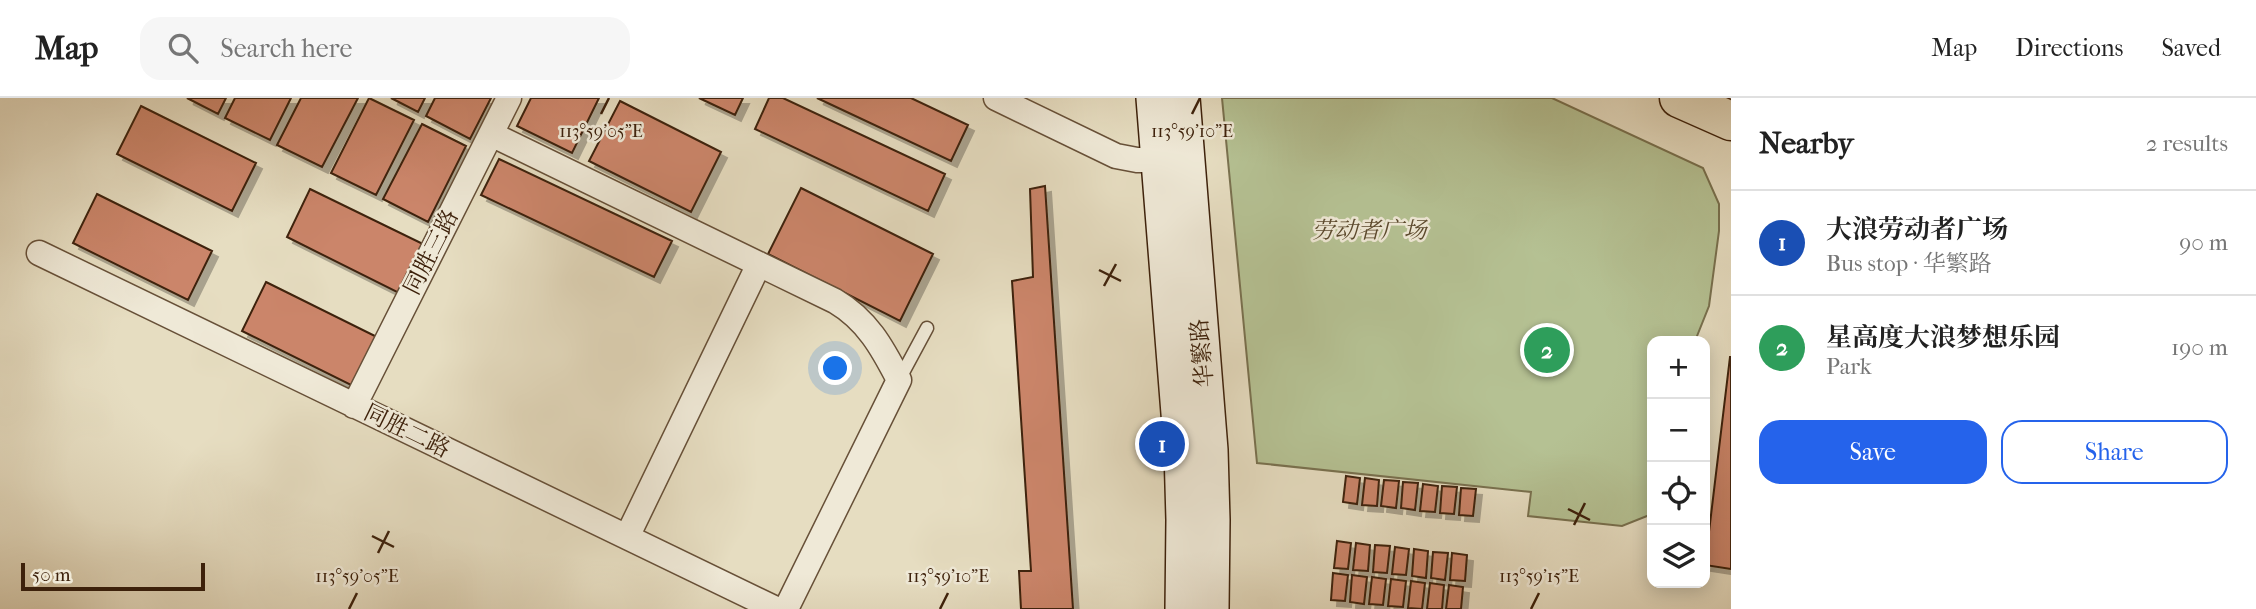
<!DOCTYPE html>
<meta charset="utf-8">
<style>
body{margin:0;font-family:"IM FELL French Canon","Noto Serif SC",serif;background:#f6f6f6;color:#222}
.controls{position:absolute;right:21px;bottom:21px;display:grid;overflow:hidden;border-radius:14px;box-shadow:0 4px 18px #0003}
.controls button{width:63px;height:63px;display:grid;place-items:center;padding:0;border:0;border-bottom:2px solid #e0e0e0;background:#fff;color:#222;font:35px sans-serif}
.scale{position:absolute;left:21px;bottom:18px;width:184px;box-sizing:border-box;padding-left:7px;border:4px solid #3d210b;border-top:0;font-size:19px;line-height:24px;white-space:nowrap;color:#3d210b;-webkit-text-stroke:5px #efe9d7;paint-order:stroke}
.you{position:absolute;left:836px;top:271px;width:24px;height:24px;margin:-18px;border:5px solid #fff;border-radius:50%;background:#1a73e8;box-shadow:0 0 0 10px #1a73e833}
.badge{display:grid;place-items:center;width:46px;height:46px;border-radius:50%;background:#2563eb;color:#fff;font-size:23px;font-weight:700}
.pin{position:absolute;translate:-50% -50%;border:4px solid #fff;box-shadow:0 2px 7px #0006}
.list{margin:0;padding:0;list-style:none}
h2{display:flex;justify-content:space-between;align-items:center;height:91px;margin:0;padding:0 28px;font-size:30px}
h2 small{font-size:23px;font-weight:400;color:#767676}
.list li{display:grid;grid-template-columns:46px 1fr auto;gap:21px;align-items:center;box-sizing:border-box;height:105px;padding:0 28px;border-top:2px solid #e0e0e0}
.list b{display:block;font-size:26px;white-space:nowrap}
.list p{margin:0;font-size:23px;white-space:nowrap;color:#767676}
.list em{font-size:23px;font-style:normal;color:#767676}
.actions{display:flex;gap:14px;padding:21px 28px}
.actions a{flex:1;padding:16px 0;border:2px solid #2563eb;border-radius:21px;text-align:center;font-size:24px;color:#2563eb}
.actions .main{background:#2563eb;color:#fff}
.icon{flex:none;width:38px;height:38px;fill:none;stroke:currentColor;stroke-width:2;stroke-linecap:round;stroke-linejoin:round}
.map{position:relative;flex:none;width:1731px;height:511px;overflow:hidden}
header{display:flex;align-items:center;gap:42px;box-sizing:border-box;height:98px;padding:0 35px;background:#fff;border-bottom:2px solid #e0e0e0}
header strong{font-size:33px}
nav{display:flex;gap:38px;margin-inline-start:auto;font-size:24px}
.search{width:490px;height:63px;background:#f6f6f6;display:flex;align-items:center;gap:18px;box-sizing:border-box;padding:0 24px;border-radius:21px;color:#767676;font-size:26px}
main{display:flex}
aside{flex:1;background:#fff}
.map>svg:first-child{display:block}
.green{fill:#b5c193;stroke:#79714f;stroke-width:2}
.building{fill:#cb856a;stroke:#3d210b;stroke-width:2;filter:url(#shadow)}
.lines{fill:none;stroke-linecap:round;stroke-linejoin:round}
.service-casing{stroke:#675038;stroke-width:15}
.minor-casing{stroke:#675038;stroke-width:27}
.secondary-casing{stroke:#3d210b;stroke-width:38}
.primary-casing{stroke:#3d210b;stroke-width:41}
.service{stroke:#efe9d7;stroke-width:12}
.minor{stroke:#efe9d7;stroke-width:24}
.secondary{stroke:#efe9d7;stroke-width:35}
.primary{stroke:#e6ddc1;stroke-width:38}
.ticks{fill:none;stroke:#3d210b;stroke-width:2.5}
.labels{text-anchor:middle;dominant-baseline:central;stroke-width:5;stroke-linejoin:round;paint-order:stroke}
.park-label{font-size:23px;font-style:italic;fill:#5b492d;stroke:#efe9d7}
.street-label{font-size:23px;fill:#3d210b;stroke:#efe9d7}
.ticks-label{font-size:18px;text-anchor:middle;fill:#3d210b;stroke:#efe9d7;stroke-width:5;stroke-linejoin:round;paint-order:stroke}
</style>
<header>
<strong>Map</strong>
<div class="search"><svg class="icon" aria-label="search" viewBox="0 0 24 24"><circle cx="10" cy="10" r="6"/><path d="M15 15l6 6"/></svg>Search here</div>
<nav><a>Map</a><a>Directions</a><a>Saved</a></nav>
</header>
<main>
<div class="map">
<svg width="1731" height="511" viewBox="0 0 1731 511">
<defs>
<filter id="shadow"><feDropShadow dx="6" dy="6" stdDeviation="0" flood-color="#0004"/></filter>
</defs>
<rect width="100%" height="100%" fill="#e6ddc1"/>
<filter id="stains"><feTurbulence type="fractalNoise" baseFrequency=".00286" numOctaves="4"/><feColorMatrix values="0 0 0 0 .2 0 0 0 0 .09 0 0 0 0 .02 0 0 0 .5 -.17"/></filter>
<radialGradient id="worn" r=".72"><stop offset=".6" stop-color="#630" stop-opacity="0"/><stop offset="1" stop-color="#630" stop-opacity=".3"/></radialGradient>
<!-- green -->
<path class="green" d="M1222,0h330l151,70 16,36v27l-10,75 -14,35h-43v173l-30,12 -94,-10 3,-24 -274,-29z"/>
<!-- building -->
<path class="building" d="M187,0h39l-8,16z
M235,0h56l-21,42 -45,-22z
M301,0h57l-36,69 -45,-22z
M369,0l45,22 -38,75 -45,-22z
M391,0h34l-7,14z
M435,0h56l-21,41 -44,-23z
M531,0h68l-27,55 -55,-27z
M699,0h44l-8,17z
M769,0h14l162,76 -17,37 -173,-82z
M817,0h94l57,27 -17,36z
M620,3l101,51 -30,60 -102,-51z
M141,8l115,57 -24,48 -115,-57z
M422,26l44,22 -38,76 -45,-23z
M499,61l173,82 -18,36 -173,-82z
M1045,88l28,423h-52l-2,-38h12l-19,-290 21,-4 -3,-88z
M801,90l132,66 -33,67 -132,-67z
M310,91l115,56 -24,49 -114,-57z
M97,96l115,57 -24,49 -115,-57z
M266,184l115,57 -24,49 -115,-57z
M1730,259h1v212l-26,-4z
M1346,378l14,2 -3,26 -14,-2z
M1365,380l14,2 -2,26 -15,-1z
M1384,382l15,1 -3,27 -15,-2z
M1403,384l15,1 -3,27 -14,-2z
M1423,386l15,2 -3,26 -15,-1z
M1442,388l15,1 -3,27 -14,-1z
M1461,390l15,1 -3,27 -14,-1z
M1337,443l14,2 -3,26 -14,-1z
M1356,445l14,2 -2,26 -15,-1z
M1375,447l15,1 -3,27 -14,-1z
M1395,449l14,2 -3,26 -14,-1z
M1414,451l14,2 -2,27 -14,-2z
M1433,454l15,1 -3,27 -14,-2z
M1452,455l15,2 -2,26 -15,-1z
M1333,475l15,2 -3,26 -14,-1z
M1352,477l15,2 -3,27 -14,-2z
M1372,479l14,2 -3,26 -14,-1z
M1391,481l15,2 -3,26 -15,-1z
M1411,483l14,2 -3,26 -14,-1z
M1430,485l14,2 -2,24h-15z
M1449,487l14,2 -2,22h-15z"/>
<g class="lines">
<defs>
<path id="service" d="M899,282l28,-52"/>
<path id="minor" d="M996,0l120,58 21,4h22
M491,36l344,167c32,19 47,46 64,79l-113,229
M39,155l737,356
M354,308l155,-308
M627,439l132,-273"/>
<path id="secondary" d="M1154,0l28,353 2,69 -1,89
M1182,0l28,352 2,70 -1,89"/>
<path id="primary" d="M1679,0l52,23"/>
</defs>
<!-- service casing -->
<use href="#service" class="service-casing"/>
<!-- minor casing -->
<use href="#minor" class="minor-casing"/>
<!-- secondary casing -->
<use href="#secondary" class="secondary-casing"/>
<!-- primary casing -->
<use href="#primary" class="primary-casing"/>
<!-- service -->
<use href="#service" class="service"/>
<!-- minor -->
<use href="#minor" class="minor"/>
<!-- secondary -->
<use href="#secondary" class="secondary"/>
<!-- primary -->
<use href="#primary" class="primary"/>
</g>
<!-- ticks -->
<path class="ticks" d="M601,16l8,-16M1192,16l8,-16M1099,172l22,11M1104,188l12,-22M1568,411l22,11M1574,427l11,-22M372,438l22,11M378,455l11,-22M349,511l8,-16M940,511l8,-16M1531,511l8,-16"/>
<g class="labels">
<!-- park labels -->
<g class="park-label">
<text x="1369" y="132">劳动者广场</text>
</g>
<!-- street labels -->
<g class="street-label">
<text transform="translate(431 154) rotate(-63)">同胜三路</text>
<text transform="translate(1202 255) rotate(-95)">华繁路</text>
<text transform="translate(407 333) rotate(26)">同胜二路</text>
</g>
</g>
<g class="ticks-label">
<text x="601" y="39">113°59'05"E</text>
<text x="1192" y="39">113°59'10"E</text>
<text x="357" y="484">113°59'05"E</text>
<text x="948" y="484">113°59'10"E</text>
<text x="1539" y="484">113°59'15"E</text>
</g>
<rect width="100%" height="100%" filter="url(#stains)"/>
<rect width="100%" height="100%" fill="url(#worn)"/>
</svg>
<div class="controls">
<button>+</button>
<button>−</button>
<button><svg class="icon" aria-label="locate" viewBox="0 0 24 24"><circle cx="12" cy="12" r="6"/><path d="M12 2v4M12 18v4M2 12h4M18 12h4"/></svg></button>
<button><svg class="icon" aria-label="layers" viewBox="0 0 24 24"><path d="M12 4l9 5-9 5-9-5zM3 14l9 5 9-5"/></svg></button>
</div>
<div class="scale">50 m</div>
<div class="you"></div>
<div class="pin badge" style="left:1162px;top:346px;background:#1a4fb4">1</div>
<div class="pin badge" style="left:1547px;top:252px;background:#2e9e5b">2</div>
</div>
<aside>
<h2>Nearby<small>2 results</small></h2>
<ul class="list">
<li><span class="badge" style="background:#1a4fb4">1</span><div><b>大浪劳动者广场</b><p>Bus stop · 华繁路</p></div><em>90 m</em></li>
<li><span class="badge" style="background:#2e9e5b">2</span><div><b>星高度大浪梦想乐园</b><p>Park</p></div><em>190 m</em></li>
</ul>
<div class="actions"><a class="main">Save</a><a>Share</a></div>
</aside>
</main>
